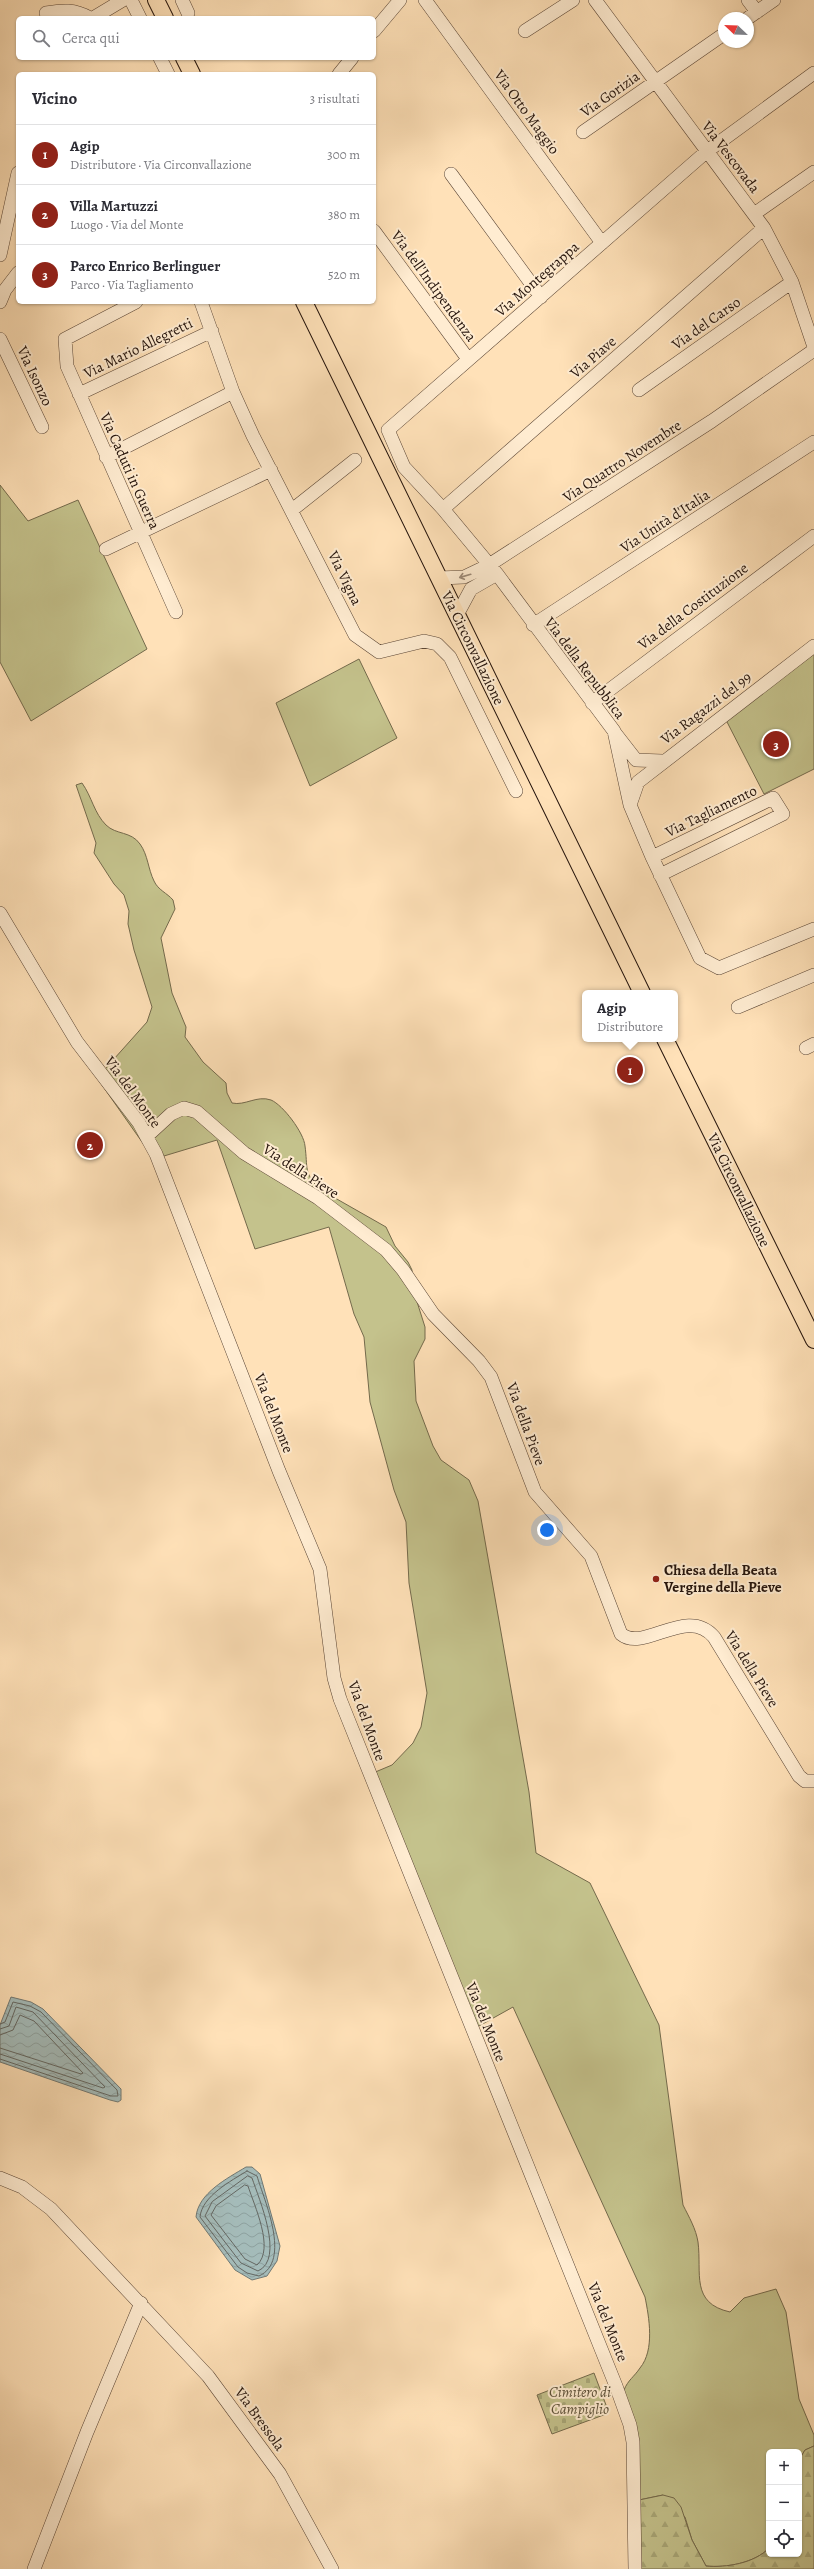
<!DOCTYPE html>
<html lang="it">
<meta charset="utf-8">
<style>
body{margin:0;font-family:Alegreya,serif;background:#f7f7f7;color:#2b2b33}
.controls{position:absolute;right:12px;bottom:12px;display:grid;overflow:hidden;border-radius:6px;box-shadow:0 1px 3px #0004}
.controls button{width:36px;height:36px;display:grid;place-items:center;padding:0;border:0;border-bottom:1px solid #e1e1e2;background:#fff;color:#2b2b33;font:20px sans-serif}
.compass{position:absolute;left:718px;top:12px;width:36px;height:36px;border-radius:50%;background:#fff;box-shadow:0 1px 3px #0004;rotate:293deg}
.you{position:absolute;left:547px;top:1530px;width:14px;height:14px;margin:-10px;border:3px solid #fff;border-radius:50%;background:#1a73e8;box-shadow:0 0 0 6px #1a73e833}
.badge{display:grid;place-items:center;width:26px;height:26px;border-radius:50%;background:#8f2418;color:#fff;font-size:13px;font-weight:700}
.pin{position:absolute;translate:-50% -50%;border:2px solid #fff;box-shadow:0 1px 4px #0006}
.popup{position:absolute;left:582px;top:990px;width:96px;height:52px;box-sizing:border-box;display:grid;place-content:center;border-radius:6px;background:#fff;filter:drop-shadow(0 1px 3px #0005);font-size:13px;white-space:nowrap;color:#7c7c81}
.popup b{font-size:15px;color:#2b2b33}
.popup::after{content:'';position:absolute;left:50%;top:100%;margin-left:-8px;border:8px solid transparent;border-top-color:#fff}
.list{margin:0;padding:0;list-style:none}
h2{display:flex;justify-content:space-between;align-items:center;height:52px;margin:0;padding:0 16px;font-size:17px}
h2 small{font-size:13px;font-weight:400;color:#7c7c81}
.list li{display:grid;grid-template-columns:26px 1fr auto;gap:12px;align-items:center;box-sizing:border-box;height:60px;padding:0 16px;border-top:1px solid #e1e1e2}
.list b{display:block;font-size:15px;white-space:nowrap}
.list p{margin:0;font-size:13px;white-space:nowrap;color:#7c7c81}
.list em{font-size:13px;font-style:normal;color:#7c7c81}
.icon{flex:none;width:22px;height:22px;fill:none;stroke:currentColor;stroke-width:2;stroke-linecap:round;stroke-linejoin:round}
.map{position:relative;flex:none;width:814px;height:2569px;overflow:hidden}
.search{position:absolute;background:#fff;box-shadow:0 1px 3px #0004;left:16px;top:16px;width:360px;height:44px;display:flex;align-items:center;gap:10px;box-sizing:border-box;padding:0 14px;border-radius:6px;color:#7c7c81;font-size:15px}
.panel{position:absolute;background:#fff;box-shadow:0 1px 3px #0004;left:16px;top:72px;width:360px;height:232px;border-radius:6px}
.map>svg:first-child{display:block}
.green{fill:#c4c28c;stroke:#746a4c}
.forest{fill:url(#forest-firs);stroke:#746a4c}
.cemetery{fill:url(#cemetery-stones);stroke:#746a4c}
.water{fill:url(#water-waves);stroke:#717873}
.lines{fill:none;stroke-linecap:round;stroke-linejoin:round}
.shore{stroke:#646762;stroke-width:1}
.minor-casing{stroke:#5b4636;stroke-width:14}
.major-casing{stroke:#24130b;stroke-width:18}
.minor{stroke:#ffecd1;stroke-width:13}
.major{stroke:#ffe1b8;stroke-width:16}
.oneway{stroke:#9c8a78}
.poi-dot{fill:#8f2418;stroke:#ffecd1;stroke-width:1.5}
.labels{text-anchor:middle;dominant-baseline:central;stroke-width:4;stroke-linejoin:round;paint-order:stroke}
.street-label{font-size:15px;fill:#24130b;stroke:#ffecd1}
.poi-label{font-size:15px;font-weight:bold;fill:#24130b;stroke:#ffecd1;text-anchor:start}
.park-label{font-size:15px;font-style:italic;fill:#5c5038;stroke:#ffecd1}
</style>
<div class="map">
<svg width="814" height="2569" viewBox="0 0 814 2569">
<defs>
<pattern id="forest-firs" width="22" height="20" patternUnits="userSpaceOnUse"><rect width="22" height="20" fill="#c4c28c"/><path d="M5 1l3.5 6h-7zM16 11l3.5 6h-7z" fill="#a8a677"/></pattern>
<pattern id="cemetery-stones" width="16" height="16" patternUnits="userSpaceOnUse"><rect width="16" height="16" fill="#c4c28c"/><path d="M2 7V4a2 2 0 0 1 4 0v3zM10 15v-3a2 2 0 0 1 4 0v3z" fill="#a8a677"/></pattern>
<pattern id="water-waves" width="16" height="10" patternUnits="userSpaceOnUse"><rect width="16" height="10" fill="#a4bbb9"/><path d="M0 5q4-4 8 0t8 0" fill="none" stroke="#8da09e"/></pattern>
</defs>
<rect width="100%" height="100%" fill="#ffe1b8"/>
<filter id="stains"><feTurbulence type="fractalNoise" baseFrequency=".005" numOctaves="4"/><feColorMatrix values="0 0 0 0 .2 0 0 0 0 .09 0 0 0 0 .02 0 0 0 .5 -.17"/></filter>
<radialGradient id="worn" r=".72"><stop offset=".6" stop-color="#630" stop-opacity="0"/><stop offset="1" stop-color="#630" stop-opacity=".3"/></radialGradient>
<!-- green -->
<path class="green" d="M0,485l28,36 50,-21 69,149 -116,72 -31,-59z
M814,654v115l-50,25 -38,-74z
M359,659l38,79 -87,48 -34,-83z
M82,783c10,14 12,30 24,42 10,10 25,6 34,19 8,11 8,25 14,37 4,9 13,12 19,19l2,9 -14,29 11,55 14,34 -1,10 18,25 23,21 1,10 5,10c13,3 25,-8 39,-3 12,5 33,33 34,46 3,21 -2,28 16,44l65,37 9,19 13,16 4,8v16l13,41v12l-11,22 2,40 17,45 8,14 28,20 9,21 51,291 7,61 54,30 69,142 24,180c6,12 13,24 15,37 4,31 -8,61 32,70l14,-14 32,-9 10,23 13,87 15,36v11l-9,4 -6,10v-8h-30v96c-14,15 -43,20 -63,18l-14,-26 -7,-23 -22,-22 -24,5 -15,-110c4,-10 10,-13 16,-22 15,-18 9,-51 5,-71l-132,-290 -43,24 -97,-258 19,-8 21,-22 8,-16 6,-34 -18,-110 -3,-61 -12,-32 -24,-88 -6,-65 -10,-23 -25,-87 -74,22 -38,-109 -63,19 -57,-81 50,-56 5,-15 -18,-57 -6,-26 1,-13 -5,-16 -10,-11 -20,-31 2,-10 -20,-58z"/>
<!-- forest -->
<path class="forest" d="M814,2446v123h-175v-69l24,-5 11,3 7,9 11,33 14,26c20,2 49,-3 63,-18v6h30v-94l6,-10z"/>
<!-- cemetery -->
<path class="cemetery" d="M594,2373l15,40 -57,21 -15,-39z"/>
<!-- water -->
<path class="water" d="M11,1997l20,5 12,7 78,80v11l-3,2 -8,-2 -110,-38v-37z
M246,2167h6l8,7 20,72 -3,15 -10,15 -15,4 -17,-10 -39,-53c2,-24 32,-39 50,-50z"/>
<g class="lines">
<!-- shore -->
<path class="shore" d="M0,2024l5,-2 8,-20 17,4 11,6 76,78 1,6h-7l-111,-37
M0,2029l9,-3 7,-19 17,5 72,75 -2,1 -103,-34
M0,2035l13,-5 7,-15 14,6 49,52 -2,1 -81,-26
M247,2171l10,5c7,24 35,85 2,100l-12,-3 -9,-6 -38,-50c2,-21 31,-36 47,-46z
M248,2176l4,2c7,21 33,81 6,93l-17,-8 -36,-47 7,-14z
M245,2185l3,1c6,19 27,63 9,79l-12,-6 -34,-44 5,-9z"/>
<defs>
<path id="minor" d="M131,0l9,18
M182,0l6,13
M425,0l177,243
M595,0l169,228 28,54 22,65
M748,0l9,12
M46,13c17,-3 28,-4 44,5
M93,18l30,-18
M748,18l26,-18
M374,31l26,-31
M525,31l48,-31
M160,58l8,16
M814,73l-108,79 -318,278 16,37 39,42 54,65 117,157 16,74 22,52 48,101 19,10 95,-39
M339,74l13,-16
M583,132l141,-98
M451,174l90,123
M754,214l60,-42
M374,231l94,128
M0,255l18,-82
M0,302l5,-12 13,-17
M136,302l-71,37 2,27 109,246
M201,302l32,90 20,44 102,199 24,17 45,-11 13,3 13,13 66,134
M0,339l42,88
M639,390l153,-108
M79,394l133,-63
M106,457l127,-65
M443,509l321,-281
M292,510l63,-50
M106,549l165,-79
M439,578l25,-1 25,-12 223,-144 102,-71
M457,615l14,-26 26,-15
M533,625l281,-183
M592,703l222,-167
M615,733l21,27 26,1
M630,805l8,-23 176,-136
M652,857l121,-59 10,16 -123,61
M0,913l77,129 62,81 17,31 123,317 41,98 14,109 6,21 276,687 14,39 3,17 2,127
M738,1007l76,-32
M806,1048l8,-4
M147,1136l24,-22 13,-6 13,4 47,41 74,45 68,52 17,20 30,44 46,47 12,16 44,115 56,64 30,78c23,19 66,-29 93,3l85,139 6,5h9
M0,2178l22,9 29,22 157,167 72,98 52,95
M34,2569l53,-137 54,-129"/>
<path id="major" d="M156,0l9,18
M184,58l8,16
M304,302l338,691
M665,1039l149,301"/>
</defs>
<!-- minor casing -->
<use href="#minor" class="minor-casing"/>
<!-- major casing -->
<use href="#major" class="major-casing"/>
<!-- minor -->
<use href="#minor" class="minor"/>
<!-- major -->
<use href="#major" class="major"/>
</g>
<!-- one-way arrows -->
<defs><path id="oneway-shaft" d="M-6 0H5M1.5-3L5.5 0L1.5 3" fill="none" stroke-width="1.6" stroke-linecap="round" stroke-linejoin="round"/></defs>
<use class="oneway" href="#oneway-shaft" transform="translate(465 576) rotate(164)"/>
<!-- markers -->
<circle class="poi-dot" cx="656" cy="1579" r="4"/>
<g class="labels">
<!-- street labels -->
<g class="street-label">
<text transform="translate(610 94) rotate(-35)">Via Gorizia</text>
<text transform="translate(527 112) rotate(54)">Via Otto Maggio</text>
<text transform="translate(731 157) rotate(53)">Via Vescovada</text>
<text transform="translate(537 279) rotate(-41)">Via Montegrappa</text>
<text transform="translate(434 286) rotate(54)">Via dell'Indipendenza</text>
<text transform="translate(706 323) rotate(-35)">Via del Carso</text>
<text transform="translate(138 348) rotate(-26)">Via Mario Allegretti</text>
<text transform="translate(593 357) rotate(-41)">Via Piave</text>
<text transform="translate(35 376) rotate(65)">Via Isonzo</text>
<text transform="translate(622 461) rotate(-33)">Via Quattro Novembre</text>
<text transform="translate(130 471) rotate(66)">Via Caduti in Guerra</text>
<text transform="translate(665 521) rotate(-33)">Via Unità d'Italia</text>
<text transform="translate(345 578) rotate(64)">Via Vigna</text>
<text transform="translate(693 606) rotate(-37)">Via della Costituzione</text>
<text transform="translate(473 648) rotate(64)">Via Circonvallazione</text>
<text transform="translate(585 668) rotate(53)">Via della Repubblica</text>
<text transform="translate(706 708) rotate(-37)">Via Ragazzi del 99</text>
<text transform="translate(711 811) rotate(-26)">Via Tagliamento</text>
<text transform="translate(133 1092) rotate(54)">Via del Monte</text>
<text transform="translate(301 1171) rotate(33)">Via della Pieve</text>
<text transform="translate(739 1190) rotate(64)">Via Circonvallazione</text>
<text transform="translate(274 1413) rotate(69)">Via del Monte</text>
<text transform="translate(526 1424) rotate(70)">Via della Pieve</text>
<text transform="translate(752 1669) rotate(58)">Via della Pieve</text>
<text transform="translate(367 1721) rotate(70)">Via del Monte</text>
<text transform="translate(486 2022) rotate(68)">Via del Monte</text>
<text transform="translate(608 2322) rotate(68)">Via del Monte</text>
<text transform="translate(260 2419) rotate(54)">Via Bressola</text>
</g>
<!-- poi labels -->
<g class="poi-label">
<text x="664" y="1570">Chiesa della Beata<tspan x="664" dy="17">Vergine della Pieve</tspan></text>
</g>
<!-- park labels -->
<g class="park-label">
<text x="580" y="2392">Cimitero di<tspan x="580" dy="17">Campiglio</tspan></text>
</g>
</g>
<rect width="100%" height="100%" filter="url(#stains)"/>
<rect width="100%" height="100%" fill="url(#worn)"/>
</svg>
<div class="controls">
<button>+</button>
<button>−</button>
<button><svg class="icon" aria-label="locate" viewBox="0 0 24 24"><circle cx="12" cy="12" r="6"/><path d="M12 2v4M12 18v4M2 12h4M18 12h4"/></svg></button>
</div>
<svg class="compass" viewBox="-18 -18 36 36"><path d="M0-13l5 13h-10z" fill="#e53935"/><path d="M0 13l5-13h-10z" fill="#7c7c81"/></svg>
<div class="you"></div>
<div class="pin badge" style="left:630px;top:1070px">1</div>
<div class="popup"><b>Agip</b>Distributore</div>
<div class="pin badge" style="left:90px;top:1145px">2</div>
<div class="pin badge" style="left:776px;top:744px">3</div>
<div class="search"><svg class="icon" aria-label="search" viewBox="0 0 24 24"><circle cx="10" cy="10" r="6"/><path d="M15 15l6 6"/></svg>Cerca qui</div>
<section class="panel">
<h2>Vicino<small>3 risultati</small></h2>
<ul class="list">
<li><span class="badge">1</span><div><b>Agip</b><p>Distributore · Via Circonvallazione</p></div><em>300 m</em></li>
<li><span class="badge">2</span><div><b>Villa Martuzzi</b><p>Luogo · Via del Monte</p></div><em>380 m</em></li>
<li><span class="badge">3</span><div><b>Parco Enrico Berlinguer</b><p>Parco · Via Tagliamento</p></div><em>520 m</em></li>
</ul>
</section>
</div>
